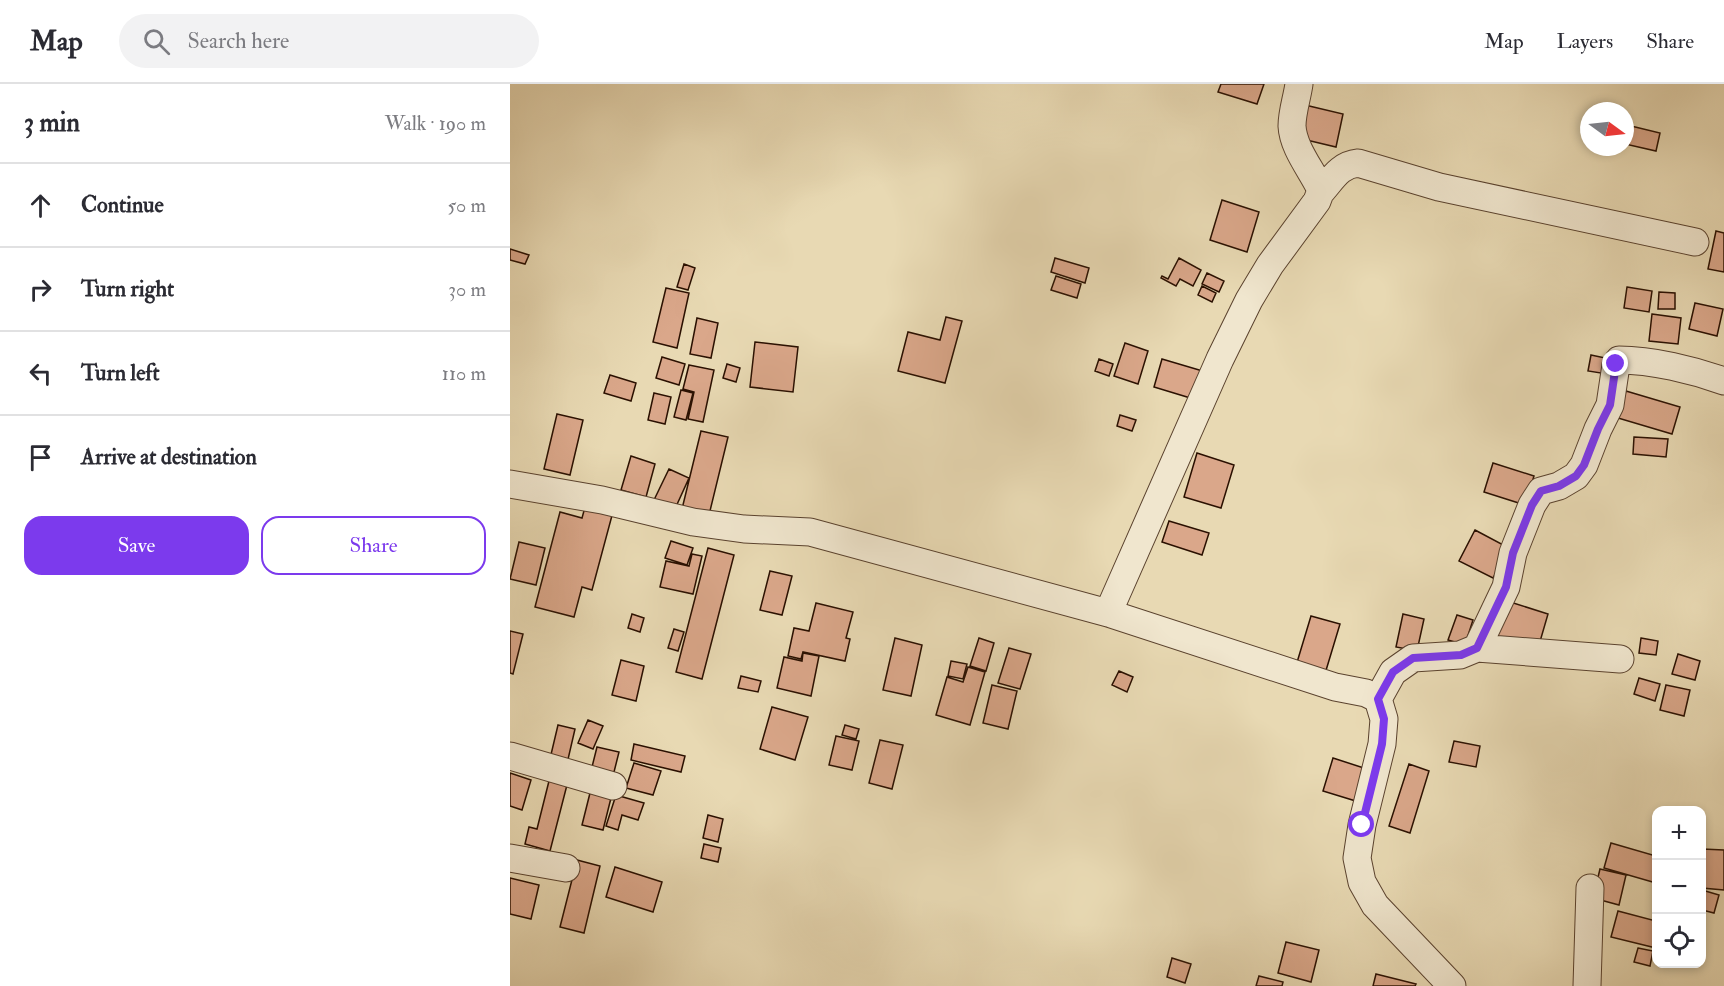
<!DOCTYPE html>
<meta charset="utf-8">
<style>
body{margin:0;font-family:"IM FELL Double Pica",serif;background:#f2f2f3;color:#2b2b33}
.controls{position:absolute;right:18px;bottom:18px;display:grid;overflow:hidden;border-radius:12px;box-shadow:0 3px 9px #0003}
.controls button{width:54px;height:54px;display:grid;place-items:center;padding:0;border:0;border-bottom:2px solid #e1e1e2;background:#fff;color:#2b2b33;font:30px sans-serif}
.compass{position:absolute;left:1070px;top:18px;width:54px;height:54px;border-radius:50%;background:#fff;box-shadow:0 3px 9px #0003;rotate:105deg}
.stop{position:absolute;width:18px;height:18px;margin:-14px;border:4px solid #7c3aed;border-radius:50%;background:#fff}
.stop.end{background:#7c3aed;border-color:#fff;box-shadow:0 2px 6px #0008}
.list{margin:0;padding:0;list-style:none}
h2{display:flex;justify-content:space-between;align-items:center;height:78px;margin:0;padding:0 24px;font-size:26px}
h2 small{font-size:20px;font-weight:400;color:#7c7c81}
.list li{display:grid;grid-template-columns:39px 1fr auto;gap:18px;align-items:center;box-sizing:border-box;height:84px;padding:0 24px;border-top:2px solid #e1e1e2}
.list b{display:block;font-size:22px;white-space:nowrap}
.list em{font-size:20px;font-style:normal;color:#7c7c81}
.actions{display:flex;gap:12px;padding:18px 24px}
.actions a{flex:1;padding:14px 0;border:2px solid #7c3aed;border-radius:18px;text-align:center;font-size:21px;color:#7c3aed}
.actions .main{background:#7c3aed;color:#fff}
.icon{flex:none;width:33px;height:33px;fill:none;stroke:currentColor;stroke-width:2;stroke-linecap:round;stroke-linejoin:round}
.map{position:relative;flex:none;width:1214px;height:902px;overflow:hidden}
header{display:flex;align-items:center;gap:36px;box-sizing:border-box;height:84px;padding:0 30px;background:#fff;border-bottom:2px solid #e1e1e2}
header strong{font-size:28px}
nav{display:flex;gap:33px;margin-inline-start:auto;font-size:21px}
.search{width:420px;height:54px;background:#f2f2f3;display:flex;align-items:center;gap:15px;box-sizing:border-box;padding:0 21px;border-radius:33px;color:#7c7c81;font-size:22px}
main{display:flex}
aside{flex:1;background:#fff}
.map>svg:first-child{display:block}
.building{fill:#daa78a;stroke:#2a1001;stroke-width:1.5}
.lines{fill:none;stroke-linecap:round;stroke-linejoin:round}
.minor-casing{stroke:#5a422e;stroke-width:29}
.minor{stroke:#f0e6ce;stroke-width:27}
.route{stroke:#7c3aed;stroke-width:8}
</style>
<header>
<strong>Map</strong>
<div class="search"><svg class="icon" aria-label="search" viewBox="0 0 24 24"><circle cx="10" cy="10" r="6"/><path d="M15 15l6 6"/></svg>Search here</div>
<nav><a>Map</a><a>Layers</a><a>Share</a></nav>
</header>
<main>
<aside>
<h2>3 min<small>Walk · 190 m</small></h2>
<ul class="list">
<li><svg class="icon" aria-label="ahead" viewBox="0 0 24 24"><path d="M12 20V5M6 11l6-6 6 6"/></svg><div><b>Continue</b></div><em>50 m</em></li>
<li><svg class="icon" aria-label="right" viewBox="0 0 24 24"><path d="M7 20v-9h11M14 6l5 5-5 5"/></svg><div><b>Turn right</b></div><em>30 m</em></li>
<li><svg class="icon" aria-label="left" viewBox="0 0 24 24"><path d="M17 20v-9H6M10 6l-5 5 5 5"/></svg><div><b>Turn left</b></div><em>110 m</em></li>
<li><svg class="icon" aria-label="arrive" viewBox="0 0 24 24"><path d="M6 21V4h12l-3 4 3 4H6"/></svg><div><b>Arrive at destination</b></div></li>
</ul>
<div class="actions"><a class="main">Save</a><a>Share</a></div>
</aside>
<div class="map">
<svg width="1214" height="902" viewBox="0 0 1214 902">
<rect width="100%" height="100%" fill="#e8d9b3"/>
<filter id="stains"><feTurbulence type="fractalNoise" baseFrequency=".00333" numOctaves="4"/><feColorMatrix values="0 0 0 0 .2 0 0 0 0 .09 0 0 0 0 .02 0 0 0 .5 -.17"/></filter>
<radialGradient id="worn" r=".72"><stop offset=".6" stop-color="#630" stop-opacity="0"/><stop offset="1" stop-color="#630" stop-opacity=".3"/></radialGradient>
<!-- building -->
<path class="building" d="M711,0h43l-7,20 -39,-12z
M795,21l38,9 -7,33 -38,-9z
M1117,41l33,8 -4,18 -31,-7z
M712,116l37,12 -12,40 -37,-12z
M1206,147l8,2v39l-16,-3z
M0,165l19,6 -4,9 -15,-4z
M545,174l34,10 -4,15 -34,-11z
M669,174l22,12 -8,16 -13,-7 -4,7 -15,-8 1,-2 6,3z
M174,180l11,4 -7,22 -11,-3z
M697,189l17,8 -5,11 -17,-8z
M546,192l25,8 -4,14 -26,-8z
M692,202l14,7 -4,9 -14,-7z
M1117,203l25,4 -3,21 -25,-4z
M156,204l23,5 -12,55 -24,-6z
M1149,208l16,1v16h-17z
M1185,219l28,6 -6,27 -28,-7z
M1142,230l29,4 -3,26 -29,-3z
M436,233l16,4 -17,62 -47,-12 10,-39 32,8z
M187,234l21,5 -7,35 -21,-4z
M245,258l43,5 -5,45 -43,-5z
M615,259l23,8 -10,33 -24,-8z
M1081,271l19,4 -3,15 -19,-3z
M152,273l23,7 -6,21 -23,-7z
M589,275l14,5 -4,12 -14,-5z
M652,275l44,13 -9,28 -43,-13z
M217,280l13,4 -4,14 -13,-4z
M179,281l25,5 -11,52 -15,-3 6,-27 -11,-3z
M100,291l26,8 -5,18 -27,-8z
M171,306l12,3 -7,27 -12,-3z
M1116,307l54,16 -8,27 -54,-16z
M144,309l17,4 -6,27 -17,-4z
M47,330l26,6 -13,55 -26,-6z
M610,331l16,5 -4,11 -15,-5z
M191,347l27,6 -19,78 -27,-6z
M1124,353l34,2 -2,18 -33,-3z
M687,369l37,12 -13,43 -37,-11z
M121,372l24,8 -9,33 -25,-7z
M983,379l41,13 -9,29 -41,-13z
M159,385l20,9 -15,33 -21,-9z
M77,416l27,8 -22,82 -10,-3 -8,30 -39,-10 25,-95 22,6z
M659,437l40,12 -7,22 -40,-13z
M965,446l34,18 -16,30 -34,-17z
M161,457l22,7 -6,17 -22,-7z
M9,458l26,6 -9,37 -26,-6z
M198,464l26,7 -32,124 -26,-7z
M182,470l10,2 -9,38 -33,-7 6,-26 23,5z
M260,487l22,5 -10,39 -22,-5z
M997,517l41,13 -9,31 -45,-2z
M306,519l37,9 -7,26 4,1 -5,22 -42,-9 -2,7 -13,-3 6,-28 15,3z
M122,530l12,4 -4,14 -12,-4z
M893,530l21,5 -7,32 -21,-4z
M947,531l16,5 -8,25 -17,-5z
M801,532l29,8 -16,53 -29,-8z
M164,545l10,3 -6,19 -10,-3z
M0,547l13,3 -10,40 -3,-1z
M385,554l27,7 -11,51 -28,-6z
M469,554l15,5 -8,28 -16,-5z
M1131,554l17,3 -2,14 -17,-2z
M499,564l22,6 -11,35 -22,-6z
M293,569l16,3 -8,40 -34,-8 7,-31 18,4z
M1168,570l22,7 -5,19 -23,-6z
M111,576l23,6 -8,35 -24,-6z
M441,577l16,3 -4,15 -15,-3z
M458,583l17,5 -15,53 -34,-10 11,-38 16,5z
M609,587l14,6 -6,15 -15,-7z
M231,592l20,5 -3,11 -20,-4z
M1129,594l21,6 -5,17 -21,-7z
M482,601l25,6 -9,38 -25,-6z
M1156,601l24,5 -6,26 -24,-6z
M262,623l36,10 -13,43 -35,-11z
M78,636l15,6 -10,23 -15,-6z
M48,641l17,4 -9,39 -17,-5z
M335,641l14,4 -3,10 -14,-4z
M326,652l23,5 -7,29 -23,-5z
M370,656l23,5 -11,44 -23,-6z
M944,657l26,5 -4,21 -27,-5z
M124,660l51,12 -4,16 -50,-12z
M87,663l22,5 -7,28 -22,-5z
M823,674l37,12 -11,32 -36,-11z
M124,679l27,8 -8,24 -27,-7z
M899,680l20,7 -19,62 -21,-7z
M0,689l21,7 -9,30 -12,-4z
M40,693l18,4 -18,70 -25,-7 4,-17 8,2z
M82,701l21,5 -10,40 -21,-5z
M106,711l28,8 -6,17 -16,-5 -4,15 -12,-4z
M198,731l15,4 -5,23 -15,-4z
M1101,759l45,13v27l-52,-15z
M194,760l17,4 -3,14 -17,-4z
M1192,765l22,1v40l-22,-2z
M67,776l23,6 -16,67 -24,-6z
M105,783l47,15 -9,30 -47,-15z
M1090,785l26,6 -7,30 -26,-7z
M0,794l29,7 -8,34 -21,-5z
M1192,806l17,5 -5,18 -12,-3z
M1108,827l38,10v27l-45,-11z
M776,858l33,8 -8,32 -33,-9z
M1128,864l15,3 -3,15 -16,-4z
M662,874l19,6 -6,19 -18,-6z
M866,890l40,10 -1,2h-42z
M749,892l24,6 -1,4h-26z"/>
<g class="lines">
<defs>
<path id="minor" d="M810,109c12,-13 19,-28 38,-30l81,24 256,55
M0,400l92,16 91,22 51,7 66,3 298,81 227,74 31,6 12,6 6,20 -2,25 -20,81 -5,33 5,24 13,23 77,81
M598,529l112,-254 29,-59 21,-35 47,-64 3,-8 -1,-7c-9,-18 -26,-39 -27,-60 0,-14 5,-28 7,-42
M967,564l143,11
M868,615l15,-27 20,-14 47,-3 17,-7 29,-61 7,-34 19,-48 9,-14 18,-5 17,-10 8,-11 14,-36 12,-24 6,-40 3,-5c33,0 74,10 105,21
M0,672l103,30
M0,774l56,10
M1077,902l3,-98"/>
</defs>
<!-- minor casing -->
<use href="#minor" class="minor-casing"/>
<!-- minor -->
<use href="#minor" class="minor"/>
</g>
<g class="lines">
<!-- route -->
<path class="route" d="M852,741l20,-81 2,-25 -6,-20 15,-27 20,-14 48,-3 16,-7 29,-61 7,-34 19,-48 9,-14 18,-5 17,-10 8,-11 14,-36 12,-24 6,-41"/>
</g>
<rect width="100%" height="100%" filter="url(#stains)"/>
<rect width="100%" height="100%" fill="url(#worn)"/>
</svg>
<div class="controls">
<button>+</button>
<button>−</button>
<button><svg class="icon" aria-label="locate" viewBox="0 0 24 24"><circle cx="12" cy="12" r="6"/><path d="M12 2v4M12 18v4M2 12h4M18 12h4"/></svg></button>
</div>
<svg class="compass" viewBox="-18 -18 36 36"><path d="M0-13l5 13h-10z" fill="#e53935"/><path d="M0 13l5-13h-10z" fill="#7c7c81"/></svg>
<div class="stop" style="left:852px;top:741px"></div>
<div class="stop end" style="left:1106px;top:280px"></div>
</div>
</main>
